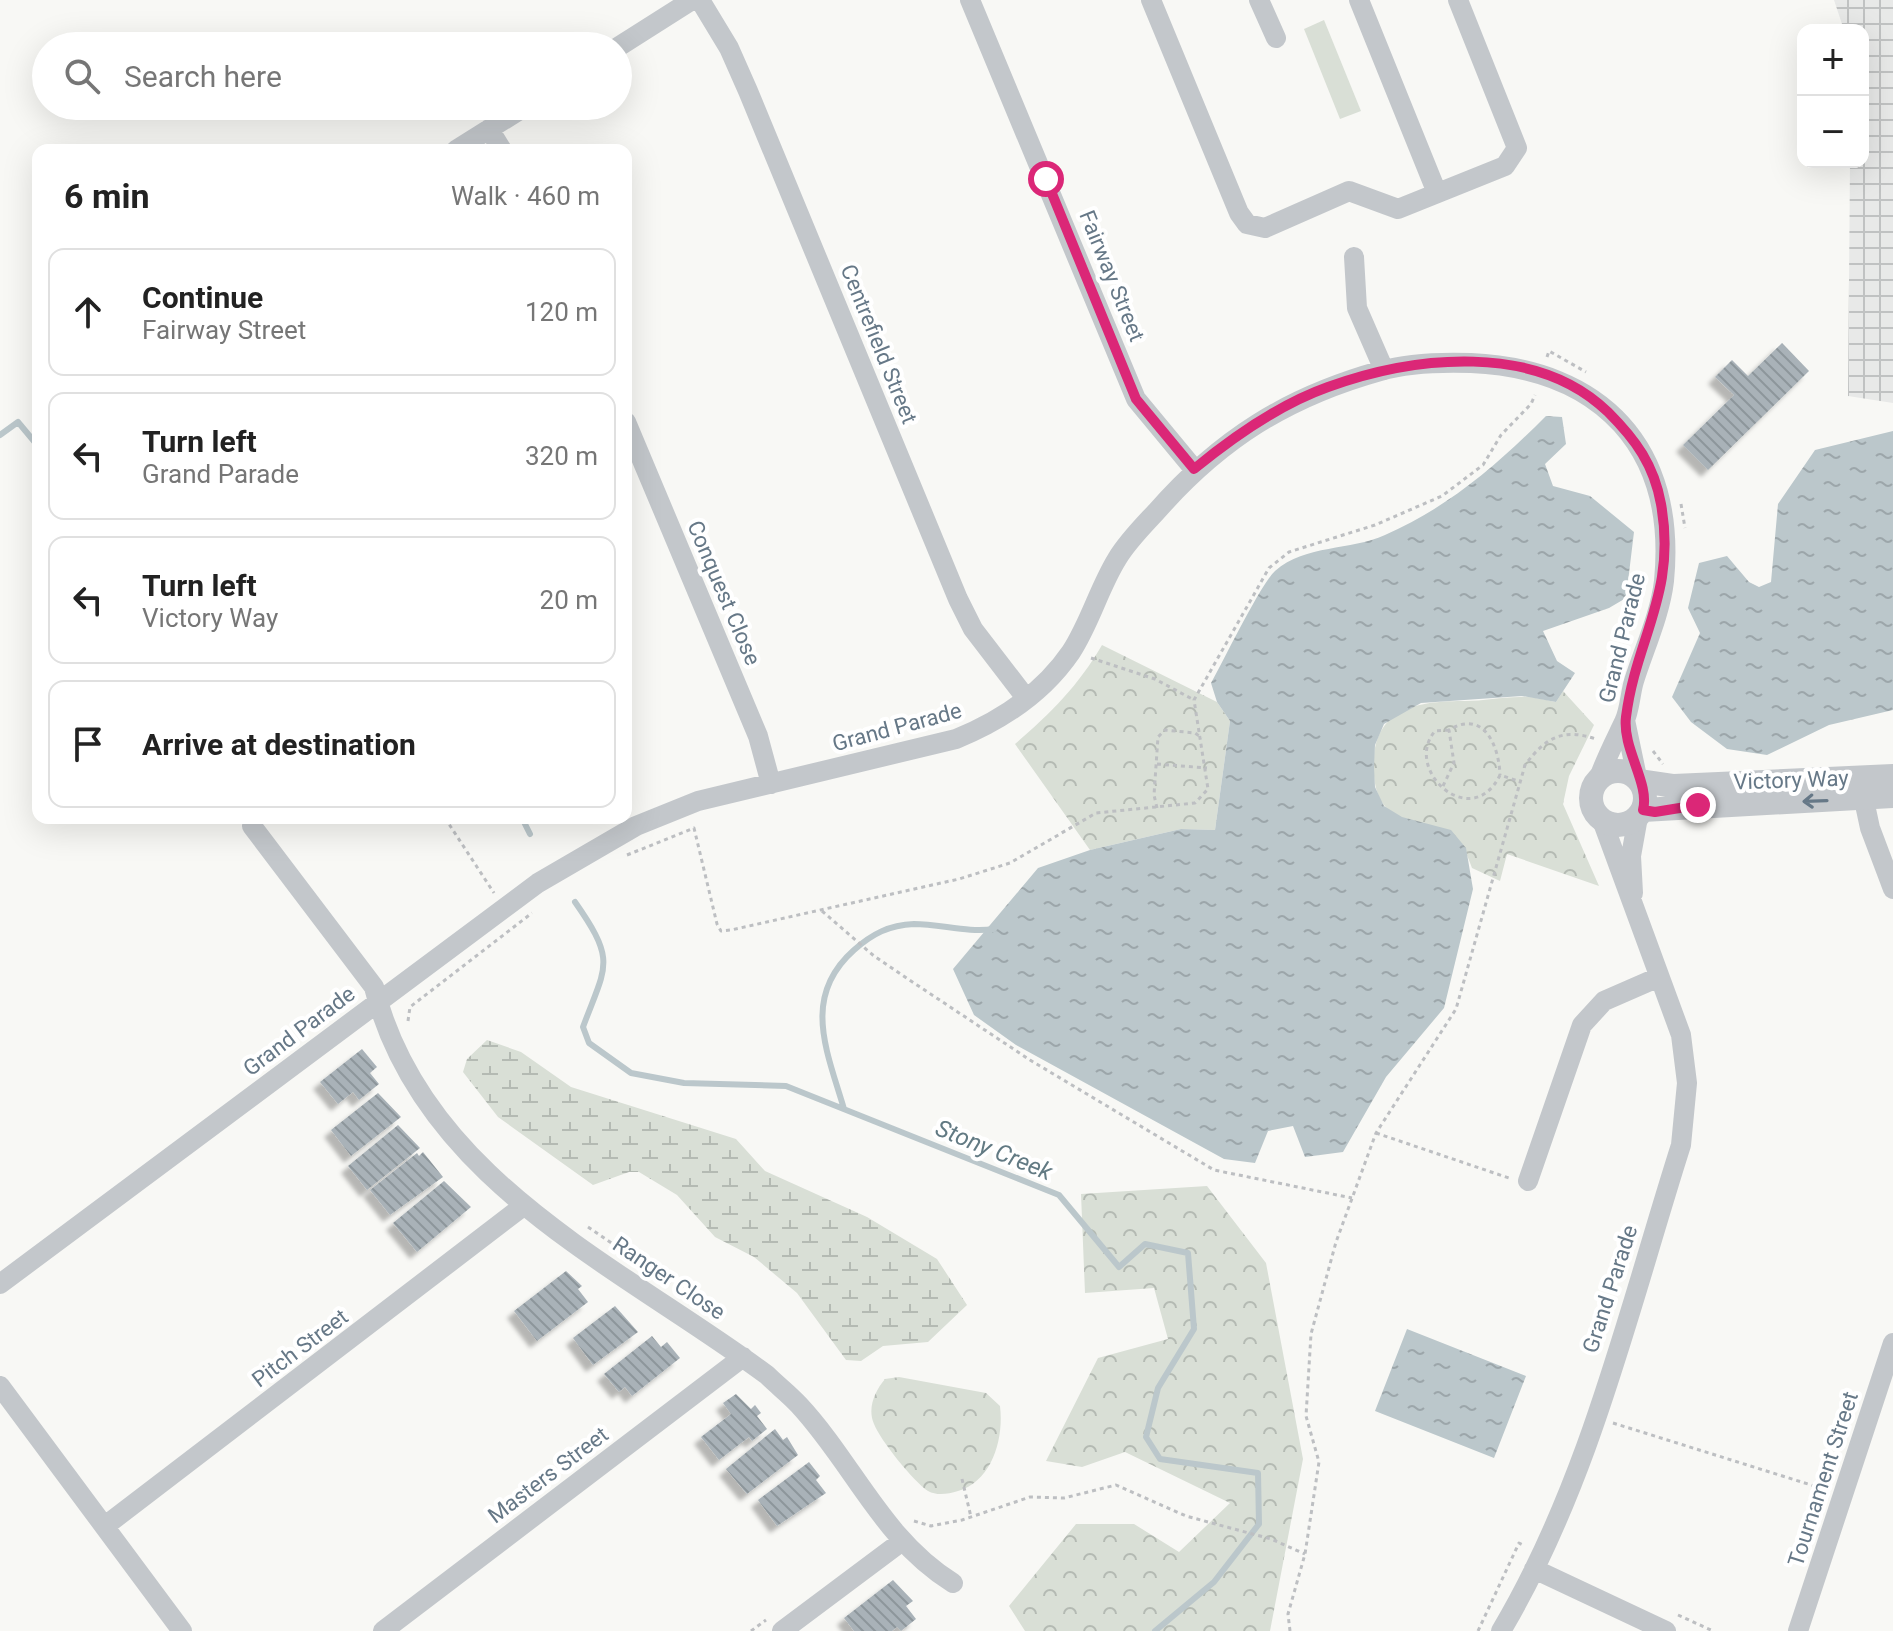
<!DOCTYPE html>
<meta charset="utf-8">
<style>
body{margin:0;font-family:Roboto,sans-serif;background:#f6f6f6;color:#222}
.controls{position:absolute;right:24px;top:24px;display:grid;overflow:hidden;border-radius:16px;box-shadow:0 8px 32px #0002}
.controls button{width:72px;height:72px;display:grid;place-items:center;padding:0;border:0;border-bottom:2px solid #e0e0e0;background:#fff;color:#222;font:40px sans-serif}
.stop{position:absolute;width:24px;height:24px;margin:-18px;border:6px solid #db2777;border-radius:50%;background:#fff}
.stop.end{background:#db2777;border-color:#fff;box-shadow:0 2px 8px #0008}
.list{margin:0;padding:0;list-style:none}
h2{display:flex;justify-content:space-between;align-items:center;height:104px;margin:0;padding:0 32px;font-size:34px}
h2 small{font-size:26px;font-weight:400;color:#767676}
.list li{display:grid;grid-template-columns:52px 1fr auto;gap:24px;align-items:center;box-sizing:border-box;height:128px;margin:0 16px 16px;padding:0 16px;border:2px solid #e0e0e0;border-radius:16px}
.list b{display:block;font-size:30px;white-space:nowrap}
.list p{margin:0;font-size:26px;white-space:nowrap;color:#767676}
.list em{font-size:26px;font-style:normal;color:#767676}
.icon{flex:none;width:44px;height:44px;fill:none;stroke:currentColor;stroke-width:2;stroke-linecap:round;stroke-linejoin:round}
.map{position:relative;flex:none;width:1893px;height:1631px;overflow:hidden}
.search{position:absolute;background:#fff;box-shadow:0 8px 32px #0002;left:32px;top:32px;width:600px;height:88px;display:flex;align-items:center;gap:20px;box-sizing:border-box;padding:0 28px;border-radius:44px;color:#767676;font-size:30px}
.panel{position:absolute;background:#fff;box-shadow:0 8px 32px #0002;left:32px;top:144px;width:600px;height:680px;border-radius:16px}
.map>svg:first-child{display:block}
.industrial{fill:url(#industrial-grid)}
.forest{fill:url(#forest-crowns)}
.wetland{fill:url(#wetland-marsh)}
.garden{fill:#d9dfd6}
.water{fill:url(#water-ripples)}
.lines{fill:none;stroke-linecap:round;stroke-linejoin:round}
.stream{stroke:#bbc7cb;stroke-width:6}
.building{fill:url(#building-back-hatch);filter:url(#shadow)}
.path{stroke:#bdbfc2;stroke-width:3;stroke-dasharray:4 4;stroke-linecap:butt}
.minor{stroke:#c3c7cb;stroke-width:20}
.tertiary{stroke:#c3c7cb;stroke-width:24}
.oneway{stroke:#667887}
.route{stroke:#db2777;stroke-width:10}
.labels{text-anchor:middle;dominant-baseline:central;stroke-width:8;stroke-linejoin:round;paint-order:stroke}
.street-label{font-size:22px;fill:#667887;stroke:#fff}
.water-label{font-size:24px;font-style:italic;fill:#627a83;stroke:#fff}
</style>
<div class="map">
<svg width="1893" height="1631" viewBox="0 0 1893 1631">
<defs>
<pattern id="industrial-grid" width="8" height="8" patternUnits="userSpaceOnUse" patternTransform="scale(2)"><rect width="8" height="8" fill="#e8e9e8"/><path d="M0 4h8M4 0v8" fill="none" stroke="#c0c2c2"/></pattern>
<pattern id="forest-crowns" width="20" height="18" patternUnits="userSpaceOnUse" patternTransform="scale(2)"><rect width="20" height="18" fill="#d9dfd6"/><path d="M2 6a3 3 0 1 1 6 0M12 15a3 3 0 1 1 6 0" fill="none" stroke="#b4bab3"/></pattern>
<pattern id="wetland-marsh" width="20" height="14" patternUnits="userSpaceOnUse" patternTransform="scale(2)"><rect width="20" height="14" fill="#d9dfd6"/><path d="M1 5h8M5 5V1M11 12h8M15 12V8" fill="none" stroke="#b4bab3"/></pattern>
<pattern id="water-ripples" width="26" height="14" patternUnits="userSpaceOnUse" patternTransform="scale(2)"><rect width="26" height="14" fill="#bbc7cb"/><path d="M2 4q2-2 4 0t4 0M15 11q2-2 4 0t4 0" fill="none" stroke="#9ca6aa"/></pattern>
<pattern id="building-back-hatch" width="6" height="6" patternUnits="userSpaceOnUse" patternTransform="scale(2)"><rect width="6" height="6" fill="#a9b2b8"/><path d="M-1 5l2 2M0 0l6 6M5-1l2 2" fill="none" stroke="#8d969b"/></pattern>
<filter id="shadow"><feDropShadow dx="-7" dy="7" stdDeviation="2" flood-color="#0004"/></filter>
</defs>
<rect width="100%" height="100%" fill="#f8f8f5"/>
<!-- industrial -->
<path class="industrial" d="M1834,0h59v403l-45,-7 2,-234h13v-132h-19z"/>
<!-- forest -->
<path class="forest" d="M1102,645l115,57 13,19 -15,109 -34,-1 -91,21 -75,-106c35,-30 64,-59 87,-99z
M1563,691l31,34 -25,51 -6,28 36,82 -92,-32 -7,27 -28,-13c-20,-64 -60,-27 -88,-63 -10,-13 -11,-31 -10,-47 3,-52 49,-57 91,-57 18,0 36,-4 55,-4 11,-1 24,3 36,5z
M1207,1186l59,77 37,196 -33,172h-245l-16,-25 67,-82h58l45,28 51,-49 -105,-51 -43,15 -36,-6 52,-103 70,-19 -14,-51 -69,5 -4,-99z
M899,1377l87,16 14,13c4,33 -8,75 -42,85 -10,3 -21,5 -30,0 -14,-9 -48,-51 -54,-67 -7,-16 1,-33 11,-45z"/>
<!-- wetland -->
<path class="wetland" d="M487,1040l34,12 50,35 165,52 29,32 102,46 70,42 30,46 -39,37 -45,4 -22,15 -15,-1 -49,-67 -43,-36 -39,-20 -38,-42 -38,-23h-10l-36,13 -95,-68 -35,-45 4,-13z"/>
<!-- garden -->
<path class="garden" d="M1324,20l37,91 -21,8 -36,-90z"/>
<!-- water -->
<path class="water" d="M1546,416l16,1 4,27 -21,20 8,22 37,10 44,36 -8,66 -17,10 -66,23 14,30 18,12 -19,29 -34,-6 -101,7 -37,21 -9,21 -1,22 1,20 9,19 18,11 49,13 15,18 7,41 -29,119 -58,69 -43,75 -38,5 -12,-31 -25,5 -13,32 -31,-4 -208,-114 -42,-30 -21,-46 85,-101 52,-18 91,-21 34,1 15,-109 -13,-19 -6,-19c13,-23 49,-98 64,-112 31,-27 75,-20 110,-36 64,-28 112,-70 161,-119z
M1893,431v279l-64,15 -62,30 -40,-6 -36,-27 -19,-25 28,-64 -12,-25 11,-45 28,-7 22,26 10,5 12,-5 7,-78 37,-54z
M1407,1329l119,47 -32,82 -119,-47z"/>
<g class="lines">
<!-- stream -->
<path class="stream" d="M0,435l18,-13 20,24
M522,818l8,16
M575,902c42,60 31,63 8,125l6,16 42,30 53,10 102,3 273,109 60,72 26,-23 43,9 6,76 -36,59 -12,49 14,22 98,14 1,51 -45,58 -59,49
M844,1109c-17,-58 -43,-112 10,-159 18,-16 35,-25 60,-26 27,0 53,9 80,5"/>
</g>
<!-- building -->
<path class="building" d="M1782,343l27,28 -101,99 -25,-25 51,-50 -19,-18 17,-17 16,16z
M362,1049l15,18 -7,6 9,11 -20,16 -6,-8 -15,12 -18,-22z
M378,1093l23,24 -50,39 -20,-26z
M398,1125l22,23 -53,42 -19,-24z
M423,1152l20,25 -53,38 -20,-25 47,-37 2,3z
M444,1181l27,26 -54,45 -24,-29z
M566,1271l16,15 -4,3 10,13 -51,39 -23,-30z
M615,1306l23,26 -45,33 -20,-27z
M652,1336l9,11 6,-5 13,16 -48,38 -7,-9 -6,5 -15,-18z
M736,1394l15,15 4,-4 6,8 -4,3 10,13 -15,12 -3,-4 -30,23 -18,-23 30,-23 -8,-11z
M775,1429l8,11 4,-3 11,18 -51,39 -21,-25z
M809,1462l11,14 -4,4 10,13 -49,33 -19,-26z
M893,1580l20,21 -7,5 10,13 -15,12 -4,-4 -5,4h-38l-10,-13z"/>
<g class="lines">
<!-- path -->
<path class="path" d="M1547,357l2,-6 37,21
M1681,504l4,24
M1091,658l64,21 39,21
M1449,730l-14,1c-33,39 37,102 65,44l18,6
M1653,751l10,13
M1157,764l50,4
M1443,786l11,-23 -5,-33c34,-21 50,15 51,45
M1157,808l-3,-13 4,-58 7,-7 30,3 7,5
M445,818l49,75
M627,855l67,-27 23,96 4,7 10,-1 228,-51 51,-16 86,-50 99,-10 13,-14 -14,-89 75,-132 20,-16 86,-27 67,-29 41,-31 18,-30 30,-31 4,-9
M822,911l52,45 34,23 122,81 184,110 138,28
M408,1021l2,-14 122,-94
M1376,1133l133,45
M588,1227l89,61
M1613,1423l211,66
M962,1479l9,38
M914,1521l17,5 31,-6 68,-23 34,1 52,-13 70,31 85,23 34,15
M1678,1615l35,16
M751,1631l15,-11
M1290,1631l-2,-17 17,-60 14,-92 -13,-46 5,-82 25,-92 40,-109 80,-124 69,-244c21,-28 38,-37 71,-26
M1478,1631l41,-88 6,3"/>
<!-- minor -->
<path class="minor" d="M700,0l29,48 19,43 210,508 15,30 53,69
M970,0l166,399 58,70
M1151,0l88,213 8,11 18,4 84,-37 49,18 107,-43 12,-18 -59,-148
M1259,0l17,38
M1359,0l78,193
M618,47l74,-47
M489,129l13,21
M456,150l70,-44
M1354,257l3,51 27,62
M626,422l132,314 13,48
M1625,720l12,57
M1861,786l9,42 23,61
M252,826l122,161c48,193 246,279 393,388 10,10 22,19 32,30 54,58 84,135 154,178
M1633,893l-2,-37 7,-39
M1528,1181l54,-156 22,-24 55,-24
M0,1284l538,-401 98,-57 62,-25 258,-62c44,-18 87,-46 115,-87 19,-29 28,-64 46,-93 10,-17 26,-33 39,-47 64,-73 131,-115 224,-141 28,-8 62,-9 91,-8 131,6 206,85 193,218 -4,34 -20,68 -30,100 -4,13 -4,29 -10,41 -9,19 -18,36 -25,56
M0,1386l182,245
M105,1526l417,-319
M1534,1569l132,62
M383,1631l360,-274
M782,1631l119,-89
M1501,1631c88,-148 128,-323 180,-486l6,-62 -6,-48 -79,-215
M1798,1631l95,-288"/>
<!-- tertiary -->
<path class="tertiary" d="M1591 798a27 27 0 1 1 54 0a27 27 0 1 1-54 0Z
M1640,781l34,5 219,-10
M1643,810l250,-14"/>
</g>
<!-- one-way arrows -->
<defs><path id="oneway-shaft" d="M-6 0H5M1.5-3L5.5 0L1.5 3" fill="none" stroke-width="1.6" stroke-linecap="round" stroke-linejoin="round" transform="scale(2)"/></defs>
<use class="oneway" href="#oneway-shaft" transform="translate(1815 801) rotate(178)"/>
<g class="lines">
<!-- route -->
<path class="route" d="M1046,179l90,220 58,70c39,-32 86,-65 134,-82 86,-31 208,-45 280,25 28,28 46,53 53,92 16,89 -25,134 -35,213 -4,32 24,66 17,93l12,2 43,-7"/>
</g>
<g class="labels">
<!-- street labels -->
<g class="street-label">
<text transform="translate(1112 276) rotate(68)">Fairway Street</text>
<text transform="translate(879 344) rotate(68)">Centrefield Street</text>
<text transform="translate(724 593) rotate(67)">Conquest Close</text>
<text transform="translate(1622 638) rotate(-76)">Grand Parade</text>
<text transform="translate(897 727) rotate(-15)">Grand Parade</text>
<text transform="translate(1791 780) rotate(-2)">Victory Way</text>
<text transform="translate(299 1031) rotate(-37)">Grand Parade</text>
<text transform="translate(669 1278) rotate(34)">Ranger Close</text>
<text transform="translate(1610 1289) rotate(-72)">Grand Parade</text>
<text transform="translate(300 1348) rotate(-37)">Pitch Street</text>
<text transform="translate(548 1475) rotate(-37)">Masters Street</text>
<text transform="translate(1823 1479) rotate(-72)">Tournament Street</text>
</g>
<!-- water labels -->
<g class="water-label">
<text transform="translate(994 1150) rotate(22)">Stony Creek</text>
</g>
</g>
</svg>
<div class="controls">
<button>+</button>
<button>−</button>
</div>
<div class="stop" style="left:1046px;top:179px"></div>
<div class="stop end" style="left:1698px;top:805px"></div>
<div class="search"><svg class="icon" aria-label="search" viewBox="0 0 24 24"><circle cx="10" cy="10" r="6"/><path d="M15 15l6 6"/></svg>Search here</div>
<section class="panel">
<h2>6 min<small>Walk · 460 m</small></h2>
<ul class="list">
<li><svg class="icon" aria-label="ahead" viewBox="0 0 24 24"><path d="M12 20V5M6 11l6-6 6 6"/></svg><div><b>Continue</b><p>Fairway Street</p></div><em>120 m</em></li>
<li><svg class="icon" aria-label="left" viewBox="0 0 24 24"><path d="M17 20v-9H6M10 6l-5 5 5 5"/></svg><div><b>Turn left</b><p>Grand Parade</p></div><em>320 m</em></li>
<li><svg class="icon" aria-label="left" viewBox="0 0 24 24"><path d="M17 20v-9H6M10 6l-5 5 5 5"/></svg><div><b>Turn left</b><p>Victory Way</p></div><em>20 m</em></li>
<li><svg class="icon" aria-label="arrive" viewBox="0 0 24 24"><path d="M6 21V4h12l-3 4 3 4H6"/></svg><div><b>Arrive at destination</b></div></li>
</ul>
</section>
</div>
